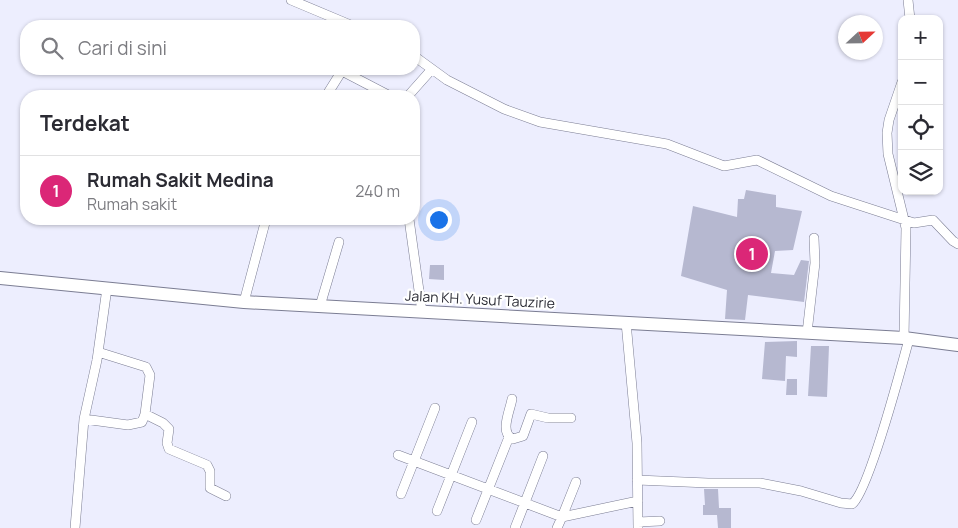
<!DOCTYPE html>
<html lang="id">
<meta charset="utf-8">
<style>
body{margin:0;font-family:Manrope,sans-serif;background:#f7f7f7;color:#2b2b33}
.controls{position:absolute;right:15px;top:15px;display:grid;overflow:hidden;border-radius:10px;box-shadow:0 1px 4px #0004}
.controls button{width:45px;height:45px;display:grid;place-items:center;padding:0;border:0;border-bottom:1px solid #e1e1e2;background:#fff;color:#2b2b33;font:25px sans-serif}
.compass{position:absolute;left:838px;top:15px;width:45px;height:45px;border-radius:50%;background:#fff;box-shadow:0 1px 4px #0004;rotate:68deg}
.you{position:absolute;left:438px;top:219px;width:18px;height:18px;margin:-12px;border:4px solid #fff;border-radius:50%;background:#1a73e8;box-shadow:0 0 0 8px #1a73e833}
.badge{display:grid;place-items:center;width:32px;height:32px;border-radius:50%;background:#db2777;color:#fff;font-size:16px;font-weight:700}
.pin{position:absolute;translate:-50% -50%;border:2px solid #fff;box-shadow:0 1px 5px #0006}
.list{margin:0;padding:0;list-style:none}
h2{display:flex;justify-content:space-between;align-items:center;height:65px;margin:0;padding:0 20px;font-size:21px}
h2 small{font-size:16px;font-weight:400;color:#7c7c81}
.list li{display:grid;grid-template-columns:32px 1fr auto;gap:15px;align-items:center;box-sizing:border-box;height:70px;padding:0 20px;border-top:1px solid #e1e1e2}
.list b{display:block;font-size:19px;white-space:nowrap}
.list p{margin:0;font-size:16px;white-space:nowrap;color:#7c7c81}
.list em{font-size:16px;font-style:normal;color:#7c7c81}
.icon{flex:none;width:28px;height:28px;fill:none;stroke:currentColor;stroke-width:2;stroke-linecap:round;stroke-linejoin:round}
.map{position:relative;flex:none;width:958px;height:528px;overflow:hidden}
.search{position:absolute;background:#fff;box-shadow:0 1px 4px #0004;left:20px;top:20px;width:400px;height:55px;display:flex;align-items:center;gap:12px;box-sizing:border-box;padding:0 18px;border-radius:20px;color:#7c7c81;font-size:19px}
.panel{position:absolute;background:#fff;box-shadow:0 1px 4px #0004;left:20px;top:90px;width:400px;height:135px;border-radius:20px}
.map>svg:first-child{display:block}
.building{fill:#b6b8d0}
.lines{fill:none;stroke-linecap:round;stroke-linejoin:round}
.street-casing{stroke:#7b7d93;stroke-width:10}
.secondary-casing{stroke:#7b7d93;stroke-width:14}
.street{stroke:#fff;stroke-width:9}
.secondary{stroke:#fff;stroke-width:12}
.labels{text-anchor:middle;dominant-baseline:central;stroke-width:4.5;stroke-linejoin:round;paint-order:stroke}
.street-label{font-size:14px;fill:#2a2b34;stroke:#fff}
</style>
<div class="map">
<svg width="958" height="528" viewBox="0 0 958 528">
<rect width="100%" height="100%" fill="#edeefe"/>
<!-- building -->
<path class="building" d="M746,190l30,5v12l26,4 -9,39 -18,1 -4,22 23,2 7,-15 8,1 -5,41 -56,-7 -3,25 -20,-1 2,-29 -46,-14 12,-70 44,11 1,-18h6z
M430,265h14v15l-15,-1z
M797,341v16l-11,-1 -1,25 -23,-2 3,-37z
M811,346h18l-2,51 -19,-1z
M787,379h10v16h-11z
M704,489h14l1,19h12v20h-13l-1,-13h-14v-10h2z"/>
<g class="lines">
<defs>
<path id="street" d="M291,0l62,26
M908,0l2,19
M414,56l33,24 57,29 36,13 127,22 57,22 33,-6 74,36 83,27 19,-3 20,21 5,3
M342,71l48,25
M902,82l-13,38 -2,13 1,21 18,74 -2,110
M328,93l15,-24
M408,96l24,-27
M409,219l13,93
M244,302l22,-83
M320,306l19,-64
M626,322l11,121 1,85
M807,333l8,-70 -1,-25
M98,352l48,15 4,8 -5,39 18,9 6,6 -2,14 2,6 38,16 3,6v17l16,8
M512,399c-2,12 -13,34 1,40l10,-3 8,-22 17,4h23
M84,419l44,6 14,-3 3,-8
M398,455l164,62 -5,11
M637,480l71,3h52l41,8 40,12 11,1c16,-11 50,-139 57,-165
M576,482l-14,35 76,-16
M401,494l34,-86
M437,511l35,-89
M476,520l33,-83
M638,522l22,-1
M75,528l9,-109 13,-59 10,-72
M515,528l28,-72"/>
<path id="secondary" d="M0,278l244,24 660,36 54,7"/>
</defs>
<!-- street casing -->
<use href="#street" class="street-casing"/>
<!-- secondary casing -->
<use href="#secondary" class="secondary-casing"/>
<!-- street -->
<use href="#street" class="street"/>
<!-- secondary -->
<use href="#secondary" class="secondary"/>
</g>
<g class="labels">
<!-- street labels -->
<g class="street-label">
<text transform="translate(480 299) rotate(3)">Jalan KH. Yusuf Tauzirie</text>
</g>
</g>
</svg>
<div class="controls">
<button>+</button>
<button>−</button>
<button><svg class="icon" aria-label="locate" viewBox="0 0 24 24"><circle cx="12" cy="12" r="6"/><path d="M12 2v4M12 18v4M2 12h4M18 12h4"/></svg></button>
<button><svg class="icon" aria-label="layers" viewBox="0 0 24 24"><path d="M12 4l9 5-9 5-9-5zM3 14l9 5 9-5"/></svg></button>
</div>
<svg class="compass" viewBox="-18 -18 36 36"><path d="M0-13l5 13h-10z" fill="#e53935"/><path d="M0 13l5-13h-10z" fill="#7c7c81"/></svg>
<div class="you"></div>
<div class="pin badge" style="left:752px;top:254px">1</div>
<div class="search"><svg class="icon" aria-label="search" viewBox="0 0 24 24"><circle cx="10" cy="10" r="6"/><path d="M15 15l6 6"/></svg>Cari di sini</div>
<section class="panel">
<h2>Terdekat<small></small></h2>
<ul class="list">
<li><span class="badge">1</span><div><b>Rumah Sakit Medina</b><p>Rumah sakit</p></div><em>240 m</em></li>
</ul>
</section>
</div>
